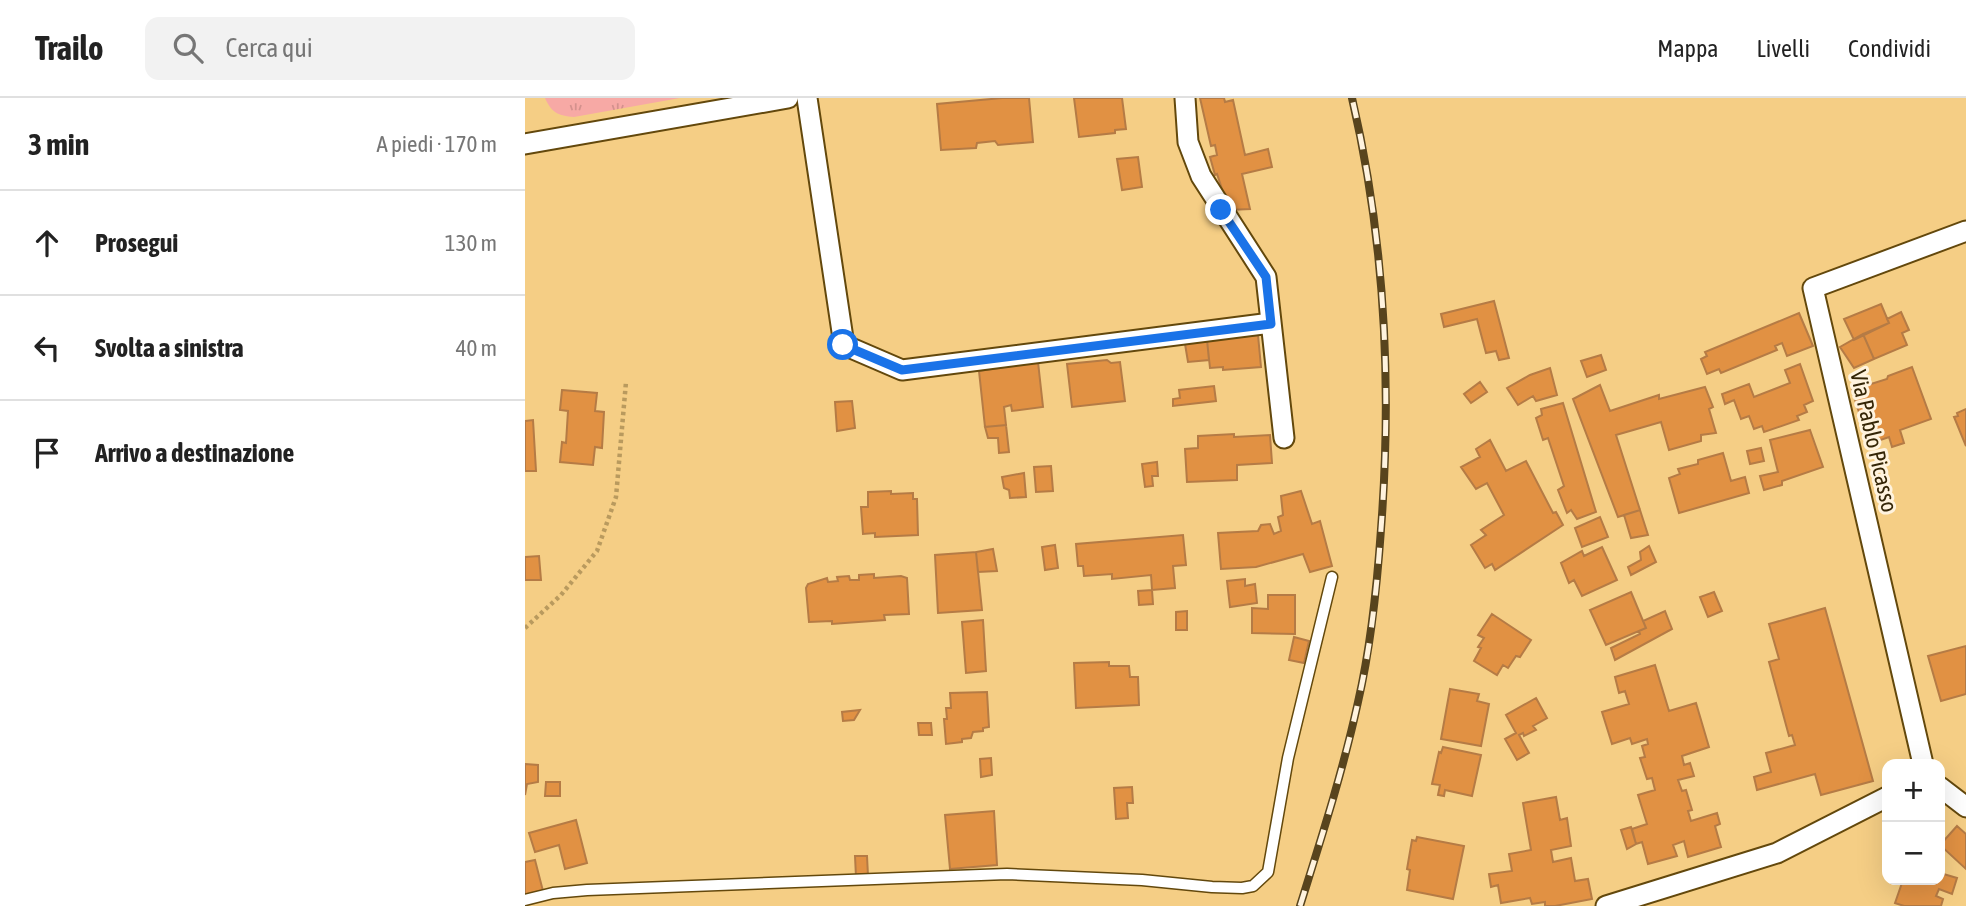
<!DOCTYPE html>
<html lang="it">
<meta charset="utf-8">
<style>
body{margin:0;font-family:"Asap Condensed",sans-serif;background:#f2f2f2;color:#222}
.controls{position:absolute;right:21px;bottom:21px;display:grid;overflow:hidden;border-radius:14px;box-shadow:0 7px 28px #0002}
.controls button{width:63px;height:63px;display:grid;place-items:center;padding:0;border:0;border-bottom:2px solid #e0e0e0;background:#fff;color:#222;font:35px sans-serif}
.stop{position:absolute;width:21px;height:21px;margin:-16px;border:5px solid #1a73e8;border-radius:50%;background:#fff}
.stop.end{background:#1a73e8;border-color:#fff;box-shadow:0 2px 7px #0008}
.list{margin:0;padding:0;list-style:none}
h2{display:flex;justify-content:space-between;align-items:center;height:91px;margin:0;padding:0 28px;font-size:30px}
h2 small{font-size:23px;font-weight:400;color:#767676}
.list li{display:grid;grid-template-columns:46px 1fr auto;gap:21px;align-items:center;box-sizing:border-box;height:105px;padding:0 28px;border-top:2px solid #e0e0e0}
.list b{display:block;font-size:26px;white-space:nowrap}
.list em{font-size:23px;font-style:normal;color:#767676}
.icon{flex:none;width:38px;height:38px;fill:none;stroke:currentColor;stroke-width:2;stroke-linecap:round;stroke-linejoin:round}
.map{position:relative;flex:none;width:1441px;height:808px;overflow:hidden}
header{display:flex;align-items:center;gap:42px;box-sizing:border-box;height:98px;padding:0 35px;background:#fff;border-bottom:2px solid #e0e0e0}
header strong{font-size:33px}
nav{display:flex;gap:38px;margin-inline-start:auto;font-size:24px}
.search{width:490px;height:63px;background:#f2f2f2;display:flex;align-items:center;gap:18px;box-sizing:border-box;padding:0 24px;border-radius:14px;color:#767676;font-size:26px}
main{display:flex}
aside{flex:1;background:#fff}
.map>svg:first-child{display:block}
.park{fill:url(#park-tufts)}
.building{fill:#e19143;stroke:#b57b45;stroke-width:2}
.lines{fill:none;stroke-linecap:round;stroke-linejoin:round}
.service-casing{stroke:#63480c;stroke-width:13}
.minor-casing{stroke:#63480c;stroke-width:23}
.path{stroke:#b99a5e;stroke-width:4.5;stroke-dasharray:3.5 3.5;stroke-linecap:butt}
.service{stroke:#fff;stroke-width:10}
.minor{stroke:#fff;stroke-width:19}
.rail-casing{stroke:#58441d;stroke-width:8}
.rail{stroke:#fff3de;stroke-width:5;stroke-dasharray:16;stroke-linecap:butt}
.route{stroke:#1a73e8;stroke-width:9}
.labels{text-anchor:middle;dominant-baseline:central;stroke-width:6;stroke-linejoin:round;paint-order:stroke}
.street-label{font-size:23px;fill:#342506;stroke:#fff3de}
</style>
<header>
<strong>Trailo</strong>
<div class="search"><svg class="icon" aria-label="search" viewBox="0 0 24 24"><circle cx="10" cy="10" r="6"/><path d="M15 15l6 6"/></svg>Cerca qui</div>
<nav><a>Mappa</a><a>Livelli</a><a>Condividi</a></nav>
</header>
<main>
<aside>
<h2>3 min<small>A piedi · 170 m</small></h2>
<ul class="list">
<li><svg class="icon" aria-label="ahead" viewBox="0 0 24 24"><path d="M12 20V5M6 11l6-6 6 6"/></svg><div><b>Prosegui</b></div><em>130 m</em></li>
<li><svg class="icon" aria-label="left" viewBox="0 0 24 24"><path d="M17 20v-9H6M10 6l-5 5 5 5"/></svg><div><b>Svolta a sinistra</b></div><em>40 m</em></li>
<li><svg class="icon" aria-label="arrive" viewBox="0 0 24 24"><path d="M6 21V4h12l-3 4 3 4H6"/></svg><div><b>Arrivo a destinazione</b></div></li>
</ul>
</aside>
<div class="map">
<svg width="1441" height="808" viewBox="0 0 1441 808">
<defs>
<pattern id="park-tufts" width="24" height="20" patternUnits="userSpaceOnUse" patternTransform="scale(1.75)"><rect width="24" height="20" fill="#f7a9a5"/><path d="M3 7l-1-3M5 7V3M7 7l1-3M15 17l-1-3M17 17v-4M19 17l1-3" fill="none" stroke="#d4918d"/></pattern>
</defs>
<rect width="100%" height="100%" fill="#f5ce85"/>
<!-- park -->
<path class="park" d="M20,0h135l-106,19c-16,-1 -23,-5 -29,-19z"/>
<!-- building -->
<path class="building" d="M477,0h27l4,44 -35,3 -3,-4 -18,2 -1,5 -35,2 -4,-46z
M549,0h48l4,31 -11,1v3l-36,4z
M675,0h24l1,4 8,-2 12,55 23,-6 4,18 -30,7 8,35 -21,1 -12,-36 -2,1 -5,-18 7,-2 -2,-10 -4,1z
M613,59l4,30 -20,3 -5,-31z
M969,203l15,57 -10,2 -3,-9 -10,2 -9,-34 -33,8 -3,-13z
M1356,206l8,19 -35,17 -10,-21z
M1376,214l8,18 -7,3 5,12 -33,14 -11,-25 26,-11 -2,-4z
M1274,215l14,33 -26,10 -5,-13 -7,3 2,4 -56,23 -2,-4 -12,5 -6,-15 6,-3 -2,-4z
M1338,236l11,25 -20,9 -14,-21z
M733,237l3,32 -38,3v-3l-13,1 -3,-28z
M682,242l2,20 -21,2 -3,-18z
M1076,257l5,15 -19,7 -6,-16z
M582,262l4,3 9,-1 5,39 -53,6 -5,-43z
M513,264l5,45 -31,4 -1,-6 -7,2 2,18 -21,2 -6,-56z
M1275,266l13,37 -9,4 3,7 -10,4 2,4 -35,12 -2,-6 -8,3 -5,-13 -8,3 -7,-19 -9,4 -3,-10 27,-10 5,13 36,-14 -5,-13z
M1387,269l19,52 -31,11 4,13 -12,4 -3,-10 -20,7 -17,-54 35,-11 1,-3z
M1025,270l7,27 -21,6 -3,-5 -15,9 -11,-17 23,-13z
M955,284l7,10 -16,11 -7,-9z
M1075,287l10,26 49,-16v4l46,-12 8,20 -4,2 7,24 -15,2v6l-32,9 -8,-28 -45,13 24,75 -22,7 -45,-118z
M689,288l2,15 -43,5v-7l7,-1 -1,-8z
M37,292l35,3 -2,18 9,1 -2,36 -7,-1 -2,18 -33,-3 2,-20 4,1 2,-32 -8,-1z
M327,303l3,27 -18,3 -2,-29z
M1038,305l33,109 -19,7 -6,-9 -4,3 -9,-23 6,-4 -16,-48 -5,2 -7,-22 6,-3 -1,-6z
M1441,311v37l-12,-29 4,-1 -1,-3z
M8,322l3,51h-11v-50z
M481,327l3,27 -10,1 -1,-15h-10l-3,-11z
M1285,332l13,37 -41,14v4l-18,5 -4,-14 18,-4 -8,-32z
M709,336v3l36,-2 2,28 -35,2v15l-50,2 -2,-33 13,-1v-12z
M965,342l16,31 20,-10 27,52 3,-1 7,13 -68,45 -3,-6 -7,4 -14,-23 15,-10 -5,-5 23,-15 -17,-32 -11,6 -15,-22 19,-10 -4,-8z
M1236,350l3,13 -14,3 -3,-13z
M1198,355l8,28 14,-4 4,16 -70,20 -10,-35 11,-4 -2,-5 20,-5v-4z
M632,364l1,14h-6l1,10 -8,1 -3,-23z
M526,368l2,25 -17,1 -2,-25z
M499,375l2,24 -16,1 -1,-8 -5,-2 -2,-11z
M366,393v3l22,-1v6h4l1,36 -43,2v-4l-12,1 -2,-27h7v-15z
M776,393l11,33 8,-3 12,45 -22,6 -7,-18 -47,13 -35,2 -3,-36 40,-2 3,-6 9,-1 4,10 7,-3 -3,-14 5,-2 -2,-19z
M1115,412l8,25 -17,3 -7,-23z
M1075,419l8,20 -26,10 -7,-19z
M658,437l3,30 -13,1 2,22 -23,2 -1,-15 -39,4v-5l-28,2 -1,-10h-5l-2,-22z
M530,447l3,23 -13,2 -3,-23z
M1124,448l7,16 -25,13 -3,-8 13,-7 -1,-8z
M1077,449l15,33 -35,16 -8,-16 -5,3 -8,-20 21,-12 2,5z
M468,451l4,22 -19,1 -2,-20z
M451,454l6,58 -44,3 -3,-58z
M14,458l2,24h-16v-23z
M349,476v4l27,-2 6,2 2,36 -25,1 1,5 -53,4v-3l-23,1 -3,-34 2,-4 19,-6 1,4 10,-1 -1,-4 12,-1 1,4h9v-5z
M720,481v7l10,-2 2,19 -27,4 -3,-26z
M627,492l1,14 -14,1 -1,-14z
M1106,494l15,36 -40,17 -16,-35z
M1189,494l8,19 -14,6 -8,-20z
M743,497h27v39l-43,-1v-25l16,1z
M1300,510l48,173 -52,14 -6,-21 -58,16 -3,-13 17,-5 -5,-19 29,-8 -3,-10 -3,1 -20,-74 10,-3 -10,-35z
M662,513v19h-11v-18z
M1140,513l7,18 -57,31 -4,-12 29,-14 -1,-3 7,-3 -3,-7z
M967,516l39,26 -11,17 -4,-1 -8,12 -5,-3 -6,10 -23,-14 7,-13 -3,-1 6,-9 -6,-3z
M458,522l3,51 -20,2 -4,-51z
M769,539l15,4 -5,22 -15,-3z
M1441,548v48l-25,7 -13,-45z
M584,564v4h20l1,11h8l1,28 -63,3 -2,-45z
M1130,567l14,46 27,-8 13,44 -27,9 2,9 6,-2 4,13 -16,4 4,11 4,-1 6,20 -4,1 3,10 26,-8 3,11 -5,2 6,21 -33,10 -4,-16 -11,4 4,11 -29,8 -6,-22 -6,2 -4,-15 15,-5 -9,-29 17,-5 -3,-12 -5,1 -7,-21 5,-1 -3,-11 6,-2 -1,-5 -15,5 -2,-6 -18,6 -10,-32 27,-8 -4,-13 -6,2 -4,-16z
M925,591l29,5 -2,7 12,3 -8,42 -40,-7z
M462,594l2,35 -6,1v3l-10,1 -2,6 -9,1v3l-16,2 -2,-25h3l-1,-11h5l-1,-15z
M1011,600l11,20 -14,8 3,4 -12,6 -1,-3 -4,2 10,18 -12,7 -12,-21 11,-6 -10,-18z
M335,612l-6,10 -11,1 -1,-9z
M393,625h13l1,12h-13z
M918,649l38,8 -9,41 -27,-6 -1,6 -6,-1 2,-10 -8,-1 7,-32 2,1z
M466,660l1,17 -11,2 -1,-18z
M0,666l13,1v17l-11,2 -2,11z
M21,684h14v14h-15z
M607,689l1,16h-6l1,15 -12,1 -2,-31z
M1031,699l4,23 7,-2 4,28 -20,4 2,12 18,-4 4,23 13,-2 4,20 -37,7h-10v-4l-13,2 -2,-6 -29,5 -3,-18 -7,2 -2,-13 23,-3 -3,-17 22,-4 -8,-47z
M469,713l3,54 -47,4 -5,-54z
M51,722l11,43 -22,6 -6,-24 -24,7 -6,-19z
M1432,728l9,8v35l-26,-24z
M1106,729l5,17 -9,5 -6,-19z
M892,739l47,9 -11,53 -46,-9 3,-20 -3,-1 5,-29 4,1z
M330,758h12l1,20 -12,1z
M10,762l8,31 -18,5v-34z
M1415,775l17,5 -5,16 -13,-5 -3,7 7,3 -2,7h-37l-9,-3 8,-23h37z"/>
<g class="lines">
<defs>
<path id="service" d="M0,802l28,-7 34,-3 420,-16 135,6 70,7 30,1 11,-2 15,-14 20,-114 44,-181"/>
<path id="minor" d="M282,0l37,247 58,25 369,-47
M660,0l3,44 13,34 65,101 18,161
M0,46l263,-46
M1398,666l-110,-476 153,-57
M1415,689l26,20
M1081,808l171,-53 110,-56"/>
</defs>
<!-- service casing -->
<use href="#service" class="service-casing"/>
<!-- minor casing -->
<use href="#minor" class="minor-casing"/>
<!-- path -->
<path class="path" d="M0,530l36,-33 36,-44 19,-54 10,-115"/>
<!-- service -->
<use href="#service" class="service"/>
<!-- minor -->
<use href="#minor" class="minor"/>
<defs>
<path id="rail" d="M775,808c21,-67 43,-135 58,-204 13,-56 19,-115 23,-173 11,-144 4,-289 -29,-431"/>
</defs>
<!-- rail casing -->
<use href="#rail" class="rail-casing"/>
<!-- rail -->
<use href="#rail" class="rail"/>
</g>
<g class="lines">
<!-- route -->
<path class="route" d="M318,247l59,25 369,-46 -5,-47 -45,-67"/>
</g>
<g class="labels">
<!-- street labels -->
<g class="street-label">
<text transform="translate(1349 343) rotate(77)">Via Pablo Picasso</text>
</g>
</g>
</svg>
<div class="controls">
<button>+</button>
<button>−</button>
</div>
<div class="stop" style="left:318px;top:247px"></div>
<div class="stop end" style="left:696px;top:112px"></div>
</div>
</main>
